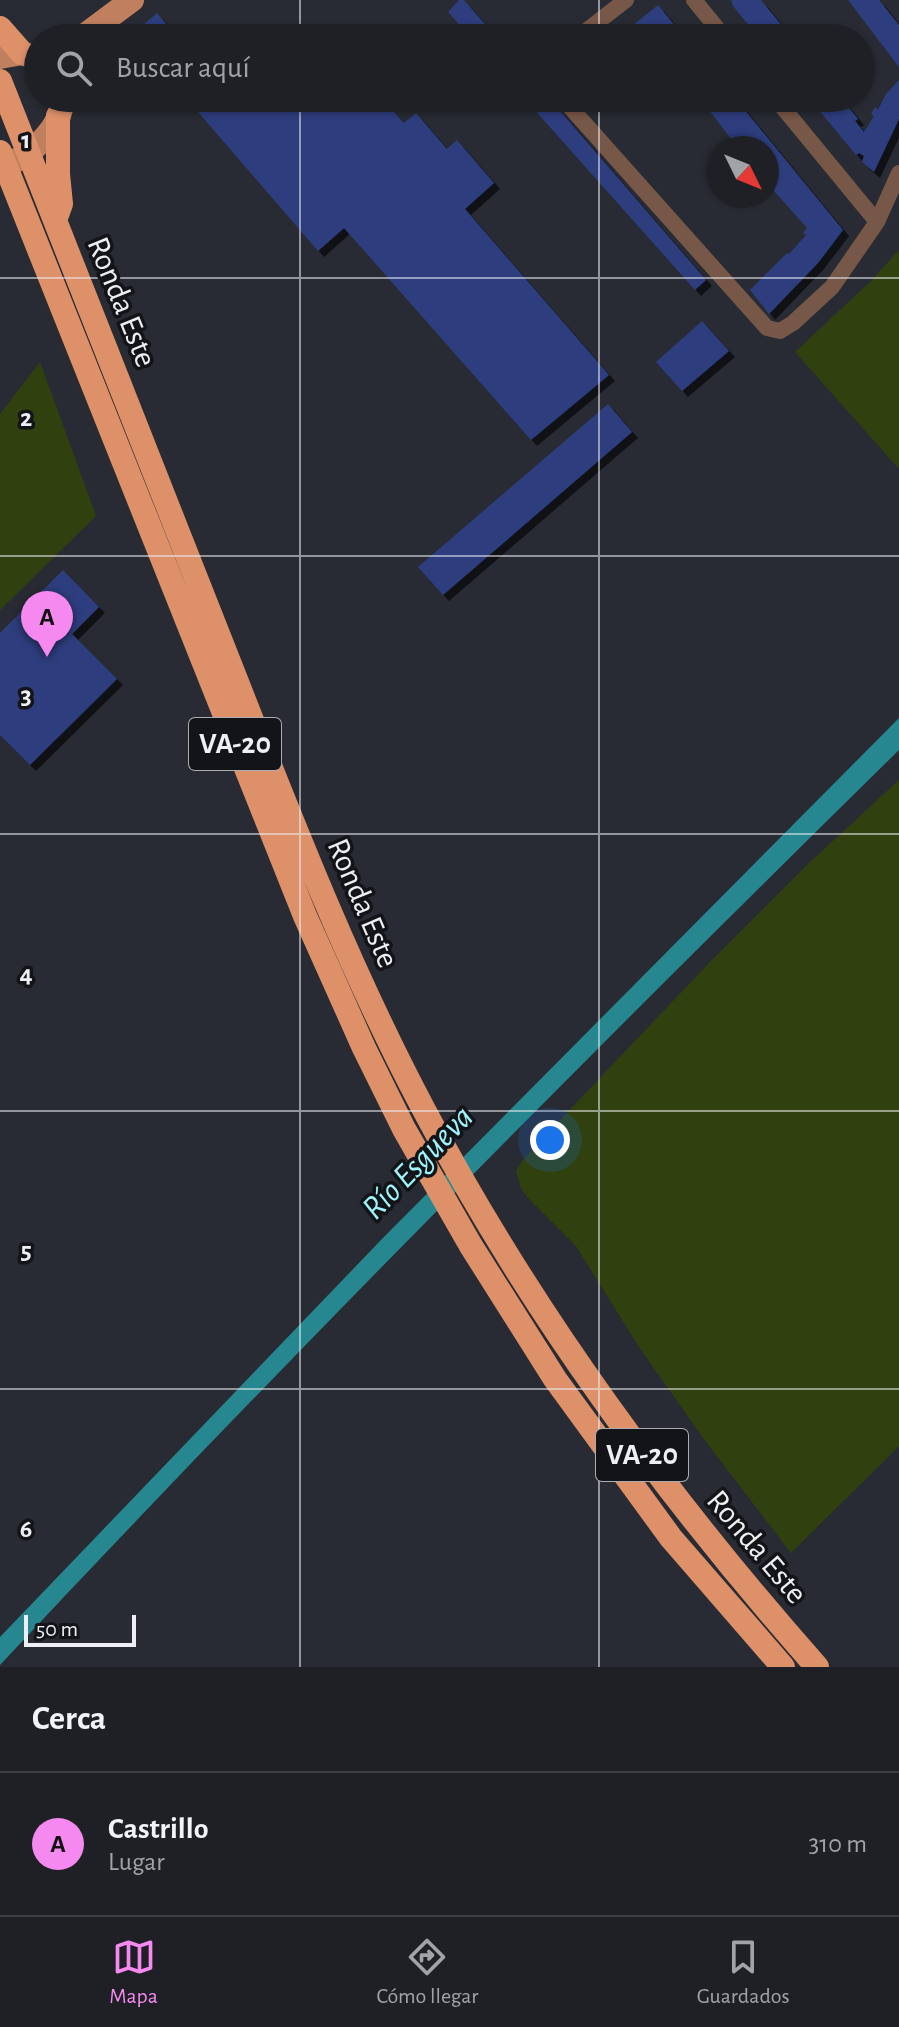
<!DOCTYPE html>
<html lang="es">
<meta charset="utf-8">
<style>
body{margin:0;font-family:"Alegreya Sans",sans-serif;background:#2b2d32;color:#f1f3f6}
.compass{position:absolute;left:707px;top:136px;width:72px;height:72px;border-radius:50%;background:#1e2026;box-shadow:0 2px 6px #0004;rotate:133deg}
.scale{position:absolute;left:24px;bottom:20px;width:112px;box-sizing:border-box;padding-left:8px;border:4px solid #edeff4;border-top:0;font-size:22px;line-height:28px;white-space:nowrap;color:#edeff4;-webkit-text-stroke:6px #131417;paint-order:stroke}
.you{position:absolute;left:550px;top:1140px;width:28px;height:28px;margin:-20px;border:6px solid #fff;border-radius:50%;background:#1a73e8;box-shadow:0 0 0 12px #1a73e833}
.badge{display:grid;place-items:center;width:52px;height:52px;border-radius:50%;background:#f589ef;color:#111;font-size:26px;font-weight:700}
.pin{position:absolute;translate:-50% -66px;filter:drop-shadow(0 2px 4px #0008)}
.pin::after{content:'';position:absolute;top:42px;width:28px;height:24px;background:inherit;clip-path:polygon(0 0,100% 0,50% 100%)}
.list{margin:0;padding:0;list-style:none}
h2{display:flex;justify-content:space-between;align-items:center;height:104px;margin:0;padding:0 32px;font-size:34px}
h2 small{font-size:26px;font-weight:400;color:#a1a3a7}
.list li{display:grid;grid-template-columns:52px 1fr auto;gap:24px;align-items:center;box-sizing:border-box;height:144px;padding:0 32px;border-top:2px solid #3c3e43}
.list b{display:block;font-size:30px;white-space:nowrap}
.list p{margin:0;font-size:26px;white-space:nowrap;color:#a1a3a7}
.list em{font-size:26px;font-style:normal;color:#a1a3a7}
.icon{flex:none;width:44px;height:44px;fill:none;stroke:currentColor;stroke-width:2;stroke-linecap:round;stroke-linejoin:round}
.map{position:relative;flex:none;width:899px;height:1667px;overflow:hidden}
.search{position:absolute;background:#1e2026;box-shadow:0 2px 6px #0004;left:24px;right:24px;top:24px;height:88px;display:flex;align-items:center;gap:20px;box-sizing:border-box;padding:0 28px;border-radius:44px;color:#a1a3a7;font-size:30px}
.sheet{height:248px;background:#1e2026}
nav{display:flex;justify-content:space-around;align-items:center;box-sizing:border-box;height:112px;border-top:2px solid #3c3e43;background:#1e2026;font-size:22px;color:#a1a3a7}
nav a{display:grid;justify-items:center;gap:4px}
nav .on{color:#f589ef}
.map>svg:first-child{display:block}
.green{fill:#31400f}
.water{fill:#268790}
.building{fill:#2d3e7e;filter:url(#shadow)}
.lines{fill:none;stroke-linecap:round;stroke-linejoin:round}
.street{stroke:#775747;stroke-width:16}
.primary{stroke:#c0805f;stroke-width:24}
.highway{stroke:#de9068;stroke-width:24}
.grid{fill:none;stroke:#edeff4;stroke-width:2;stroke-opacity:0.55}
.labels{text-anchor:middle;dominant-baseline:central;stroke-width:7;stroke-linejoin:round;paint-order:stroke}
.shield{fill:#131417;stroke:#acadb2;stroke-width:2}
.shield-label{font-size:30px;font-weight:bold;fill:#edeff4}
.street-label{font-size:32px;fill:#edeff4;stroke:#131417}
.water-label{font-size:34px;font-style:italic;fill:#9ef4fd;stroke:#131417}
.grid-label{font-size:26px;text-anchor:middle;font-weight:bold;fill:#edeff4;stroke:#131417;stroke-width:7;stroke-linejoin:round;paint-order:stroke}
</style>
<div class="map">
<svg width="899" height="1667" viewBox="0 0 899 1667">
<defs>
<filter id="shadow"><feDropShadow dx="6" dy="6" stdDeviation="0" flood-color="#0009"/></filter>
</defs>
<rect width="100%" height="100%" fill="#282b33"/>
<!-- green -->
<path class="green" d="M899,250v219l-104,-117 75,-70z
M40,362l56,154 -96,94v-196z
M899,780v666l-108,107 -88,-115 -64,-91 -63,-101 -49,-49 -6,-9 -5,-17 6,-10 37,-40 150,-158 101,-101z"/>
<!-- water -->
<path class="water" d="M899,718v32c-305,300 -607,603 -899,915v-28l380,-396z"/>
<!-- building -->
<path class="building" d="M459,0h5l33,38h-26l-23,-26z
M731,0h30l31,38h-33l-26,-32z
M848,0h31l20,25v42z
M658,5l27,33h-29l-2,-3 -4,3h-33z
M157,13l15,18 -9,7h-35z
M275,23l13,15h-30z
M899,80v39l-25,53 -12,-10 2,-6 -5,-3 -3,2 -47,-57h32l17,21 -3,2 9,11 10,-16 -3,-2 4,-7 3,3 8,-16z
M186,98h154l5,5 6,-5h31l22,25 12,-10 31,36 10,-9 37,43 -29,26 144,166 -78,65 -187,-212 -26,23z
M524,98h25l157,182 -11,10z
M700,98h35l108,132 -25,33 -49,51 -19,-24 37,-37 2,1 17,-19 -3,-2 4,-5 -40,-45v-35h-29z
M702,321l27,30 -47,40 -26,-29z
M608,404l24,28 -189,163 -25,-28z
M63,570l36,37 -27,27 45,45 -87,86 -30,-30v-102z"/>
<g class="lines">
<!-- street -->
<path class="street" d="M694,0l31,38
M577,38l49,-38
M562,98l205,230 13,3 13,-8 39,-36 45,-65 22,-49
M775,98l102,124"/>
<!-- primary -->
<path class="primary" d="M81,38l51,-38
M0,57l22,-4 16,6
M0,168c27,-10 63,-38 62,-70"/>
<!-- highway -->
<path class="highway" d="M0,28l22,25
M0,81c74,188 148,375 222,563 62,157 122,315 201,464 107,203 242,387 394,559
M0,152l305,764 59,132 40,81 67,117 84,133 116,159 112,129
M57,215l4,-11 -3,-30v-58"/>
</g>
<!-- grid -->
<path class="grid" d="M300,0v38M599,0v38M300,98v1569M599,98v1569M0,278h899M0,556h899M0,834h899M0,1111h899M0,1389h899"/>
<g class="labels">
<!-- shield labels -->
<g class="shield">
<rect x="189" y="718" width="92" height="52" rx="6"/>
<rect x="596" y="1429" width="92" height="52" rx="6"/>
</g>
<g class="shield-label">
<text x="235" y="744">VA-20</text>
<text x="642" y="1455">VA-20</text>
</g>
<!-- street labels -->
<g class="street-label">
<text transform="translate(122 302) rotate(68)">Ronda Este</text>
<text transform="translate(363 903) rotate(67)">Ronda Este</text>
<text transform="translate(757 1547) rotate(50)">Ronda Este</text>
</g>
<!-- water labels -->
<g class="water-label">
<text transform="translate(418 1163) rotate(-46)">Río Esgueva</text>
</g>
</g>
<g class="grid-label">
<text x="26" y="148">1</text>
<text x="26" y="426">2</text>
<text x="26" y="704">3</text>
<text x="26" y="982">4</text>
<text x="26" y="1259">5</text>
<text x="26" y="1537">6</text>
</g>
</svg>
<svg class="compass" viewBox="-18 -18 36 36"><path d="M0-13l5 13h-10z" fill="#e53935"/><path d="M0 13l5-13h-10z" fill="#a1a3a7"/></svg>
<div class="scale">50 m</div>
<div class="you"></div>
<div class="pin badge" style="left:47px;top:657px">A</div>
<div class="search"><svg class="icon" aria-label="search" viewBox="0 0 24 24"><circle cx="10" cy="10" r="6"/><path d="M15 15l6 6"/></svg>Buscar aquí</div>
</div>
<section class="sheet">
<h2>Cerca<small></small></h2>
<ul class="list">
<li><span class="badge">A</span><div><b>Castrillo</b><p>Lugar</p></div><em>310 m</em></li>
</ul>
</section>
<nav>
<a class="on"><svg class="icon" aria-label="map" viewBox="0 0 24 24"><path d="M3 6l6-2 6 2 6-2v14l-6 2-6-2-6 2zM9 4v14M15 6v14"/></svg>Mapa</a>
<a><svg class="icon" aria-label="directions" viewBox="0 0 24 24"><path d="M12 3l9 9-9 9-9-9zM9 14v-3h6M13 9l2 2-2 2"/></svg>Cómo llegar</a>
<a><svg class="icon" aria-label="saved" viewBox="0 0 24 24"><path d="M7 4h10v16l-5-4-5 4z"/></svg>Guardados</a>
</nav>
